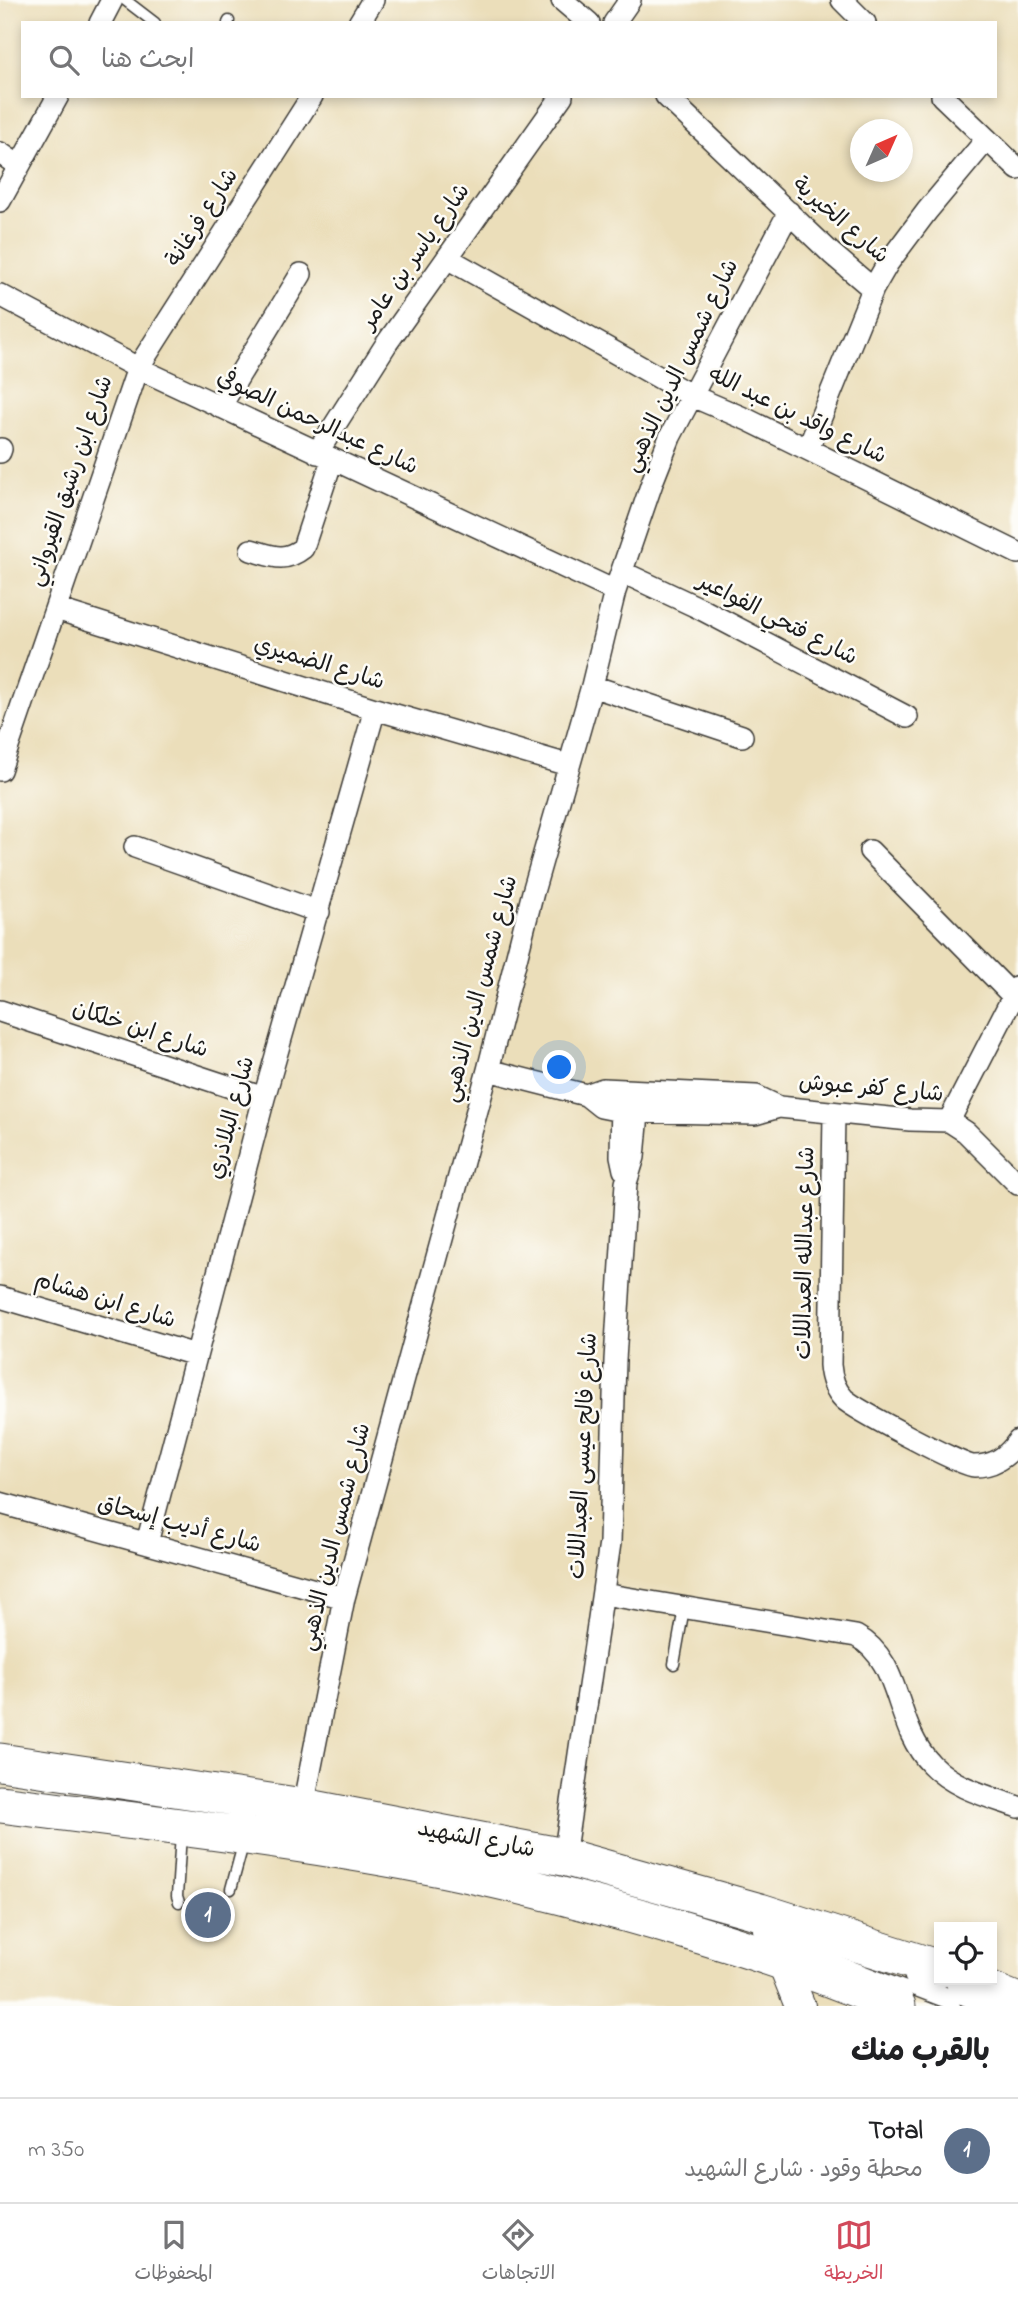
<!DOCTYPE html>
<html lang="ar">
<meta charset="utf-8">
<style>
body{margin:0;font-family:"Indie Flower","Playpen Sans Arabic",sans-serif;background:#f2f2f2;color:#202124;direction:rtl}
.controls{position:absolute;right:21px;bottom:21px;display:grid;overflow:hidden;border-radius:0px;box-shadow:0 4px 10px #0003}
.controls button{width:63px;height:63px;display:grid;place-items:center;padding:0;border:0;border-bottom:2px solid #e0e0e0;background:#fff;color:#202124;font:35px sans-serif}
.compass{position:absolute;left:850px;top:119px;width:63px;height:63px;border-radius:50%;background:#fff;box-shadow:0 4px 10px #0003;rotate:45deg}
.you{position:absolute;left:560px;top:1068px;width:24px;height:24px;margin:-18px;border:5px solid #fff;border-radius:50%;background:#1a73e8;box-shadow:0 0 0 10px #1a73e833}
.badge{display:grid;place-items:center;width:46px;height:46px;border-radius:50%;background:#d1495b;color:#fff;font-size:23px;font-weight:700}
.pin{position:absolute;translate:-50% -50%;border:4px solid #fff;box-shadow:0 2px 7px #0006}
.list{margin:0;padding:0;list-style:none}
h2{display:flex;justify-content:space-between;align-items:center;height:91px;margin:0;padding:0 28px;font-size:30px}
h2 small{font-size:23px;font-weight:400;color:#757577}
.list li{display:grid;grid-template-columns:46px 1fr auto;gap:21px;align-items:center;box-sizing:border-box;height:105px;padding:0 28px;border-top:2px solid #e0e0e0}
.list b{display:block;font-size:26px;white-space:nowrap}
.list p{margin:0;font-size:23px;white-space:nowrap;color:#757577}
.list em{font-size:23px;font-style:normal;color:#757577}
.icon{flex:none;width:38px;height:38px;fill:none;stroke:currentColor;stroke-width:2;stroke-linecap:round;stroke-linejoin:round}
.map{position:relative;flex:none;width:1018px;height:2006px;overflow:hidden;direction:ltr}
.search{position:absolute;background:#fff;box-shadow:0 4px 10px #0003;left:21px;right:21px;top:21px;height:77px;display:flex;align-items:center;gap:18px;box-sizing:border-box;padding:0 24px;border-radius:0px;color:#757577;font-size:26px}
.sheet{height:196px;background:#fff}
nav{display:flex;justify-content:space-around;align-items:center;box-sizing:border-box;height:98px;border-top:2px solid #e0e0e0;background:#fff;font-size:19px;color:#757577}
nav a{display:grid;justify-items:center;gap:4px}
nav .on{color:#d1495b}
.map>svg:first-child{display:block}
.lines{fill:none;stroke-linecap:round;stroke-linejoin:round}
.lane-casing{stroke:#3b3934;stroke-width:13}
.street-casing{stroke:#3b3934;stroke-width:24}
.secondary-casing{stroke:#3b3934;stroke-width:32}
.highway-casing{stroke:#3b3934;stroke-width:39}
.lane{stroke:#fff;stroke-width:10}
.street{stroke:#fff;stroke-width:21}
.secondary{stroke:#fff;stroke-width:30}
.highway{stroke:#fff;stroke-width:37}
.labels{text-anchor:middle;dominant-baseline:central;stroke-width:5;stroke-linejoin:round;paint-order:stroke}
.street-label{font-size:23px;fill:#1c1c1c;stroke:#fdfcf7}
</style>
<div class="map">
<svg width="1018" height="2006" viewBox="0 0 1018 2006">
<rect width="100%" height="100%" fill="#fdfcf7"/>
<filter id="ink" filterUnits="userSpaceOnUse"><feTurbulence type="fractalNoise" baseFrequency=".0143" numOctaves="2"/><feDisplacementMap in="SourceGraphic" scale="14" xChannelSelector="R" yChannelSelector="G"/><feConvolveMatrix kernelMatrix="1 2 1 2 8 2 1 2 1" color-interpolation-filters="sRGB"/></filter>
<filter id="wash" filterUnits="userSpaceOnUse"><feTurbulence type="fractalNoise" baseFrequency=".00686" numOctaves="4" result="noise"/><feDisplacementMap in="SourceGraphic" scale="28" xChannelSelector="R" yChannelSelector="G"/><feGaussianBlur stdDeviation="1.57" result="paint"/><feColorMatrix in="noise" values="0 0 0 0 0 0 0 0 0 0 0 0 0 0 0 0 0 1.4 0 .05"/><feComposite in="paint" operator="in"/></filter>
<g filter="url(#wash)">
<rect width="100%" height="100%" fill="#ebdeba"/>
</g>
<g filter="url(#ink)">
<g class="lines">
<defs>
<path id="lane" d="M125,0l30,23
M228,23l1,-2
M674,1664l10,-56
M231,1889l13,-48
M179,1902l-2,-6 4,-62
M758,1930l197,76
M910,1978l69,28"/>
<path id="street" d="M562,0l27,23
M842,0l23,23
M100,23l12,-23
M359,23l14,-23
M614,23l16,-23
M666,96l166,158 41,35
M942,96l76,73
M0,153l19,13
M0,201l58,-105
M447,258l245,138 56,24 270,133
M0,295l138,73 477,223
M220,407l81,-133
M808,449l65,-160 15,-26 39,-52 60,-72
M0,452l1,-3
M317,453l70,-110 175,-247
M251,550c21,6 33,13 52,-2l29,-88
M622,572l77,36 208,109
M56,609l319,100 193,56
M592,686l150,50
M0,770l138,-402 174,-272
M135,847l184,65
M870,851l143,145
M0,1011l264,87
M488,1070l98,25 15,12 20,4 134,3 24,-7
M586,1095l17,-6 153,7 23,11 131,13 39,1 17,11 52,52
M622,1098l-1,58 3,14
M834,1113l-4,252c1,13 4,24 14,34 11,10 117,67 130,67 20,0 33,-9 44,-25
M949,1121l69,-134
M0,1297l196,58
M0,1503l344,95
M147,1543l117,-445 111,-389
M603,1594l253,42c47,25 37,89 75,128 23,24 56,32 87,43
M303,1807l41,-209 144,-528 45,-178 59,-206 23,-95 38,-111 17,-43 119,-225
M564,1857l46,-314 5,-183 11,-177 8,-26 6,-65"/>
<path id="secondary" d="M782,1961l18,45"/>
<path id="highway" d="M0,1762l303,45 261,50 196,55 179,57
M0,1804c140,18 281,34 420,60 87,16 172,39 257,64 75,22 149,46 220,78
M964,1980l54,22"/>
</defs>
<!-- lane casing -->
<use href="#lane" class="lane-casing"/>
<!-- street casing -->
<use href="#street" class="street-casing"/>
<!-- secondary casing -->
<use href="#secondary" class="secondary-casing"/>
<!-- highway casing -->
<use href="#highway" class="highway-casing"/>
<!-- lane -->
<use href="#lane" class="lane"/>
<!-- street -->
<use href="#street" class="street"/>
<!-- secondary -->
<use href="#secondary" class="secondary"/>
<!-- highway -->
<use href="#highway" class="highway"/>
</g>
</g>
<g class="labels">
<!-- street labels -->
<g class="street-label">
<text transform="translate(203 218) rotate(-57)">شارع فرغانة</text>
<text transform="translate(840 221) rotate(41)">شارع الخيرية</text>
<text transform="translate(416 257) rotate(-55)">شارع ياسر بن عامر</text>
<text transform="translate(682 366) rotate(-64)">شارع شمس الدين الذهبي</text>
<text transform="translate(797 416) rotate(26)">شارع واقد بن عبد الله</text>
<text transform="translate(317 423) rotate(25)">شارع عبدالرحمن الصوفي</text>
<text transform="translate(71 481) rotate(-71)">شارع ابن رشيق القيرواني</text>
<text transform="translate(777 620) rotate(27)">شارع فتحي الفواعير</text>
<text transform="translate(319 664) rotate(17)">شارع الضميري</text>
<text transform="translate(481 989) rotate(-75)">شارع شمس الدين الذهبي</text>
<text transform="translate(140 1030) rotate(18)">شارع ابن خلكان</text>
<text transform="translate(871 1089) rotate(5)">شارع كفر عبوش</text>
<text transform="translate(232 1118) rotate(-75)">شارع البلاذري</text>
<text transform="translate(806 1253) rotate(-89)">شارع عبدالله العبداللات</text>
<text transform="translate(105 1301) rotate(17)">شارع ابن هشام</text>
<text transform="translate(584 1456) rotate(-87)">شارع فالح عيسى العبداللات</text>
<text transform="translate(179 1525) rotate(15)">شارع أديب إسحاق</text>
<text transform="translate(336 1537) rotate(-76)">شارع شمس الدين الذهبي</text>
<text transform="translate(476 1840) rotate(11)">شارع الشهيد</text>
</g>
</g>
</svg>
<div class="controls">
<button><svg class="icon" aria-label="locate" viewBox="0 0 24 24"><circle cx="12" cy="12" r="6"/><path d="M12 2v4M12 18v4M2 12h4M18 12h4"/></svg></button>
</div>
<svg class="compass" viewBox="-18 -18 36 36"><path d="M0-13l5 13h-10z" fill="#e53935"/><path d="M0 13l5-13h-10z" fill="#757577"/></svg>
<div class="you"></div>
<div class="pin badge" style="left:208px;top:1915px;background:#5c6f8a">1</div>
<div class="search"><svg class="icon" aria-label="search" viewBox="0 0 24 24"><circle cx="10" cy="10" r="6"/><path d="M15 15l6 6"/></svg>ابحث هنا</div>
</div>
<section class="sheet">
<h2>بالقرب منك<small></small></h2>
<ul class="list">
<li><span class="badge" style="background:#5c6f8a">1</span><div><b>Total</b><p>محطة وقود · شارع الشهيد</p></div><em>350 m</em></li>
</ul>
</section>
<nav>
<a class="on"><svg class="icon" aria-label="map" viewBox="0 0 24 24"><path d="M3 6l6-2 6 2 6-2v14l-6 2-6-2-6 2zM9 4v14M15 6v14"/></svg>الخريطة</a>
<a><svg class="icon" aria-label="directions" viewBox="0 0 24 24"><path d="M12 3l9 9-9 9-9-9zM9 14v-3h6M13 9l2 2-2 2"/></svg>الاتجاهات</a>
<a><svg class="icon" aria-label="saved" viewBox="0 0 24 24"><path d="M7 4h10v16l-5-4-5 4z"/></svg>المحفوظات</a>
</nav>
